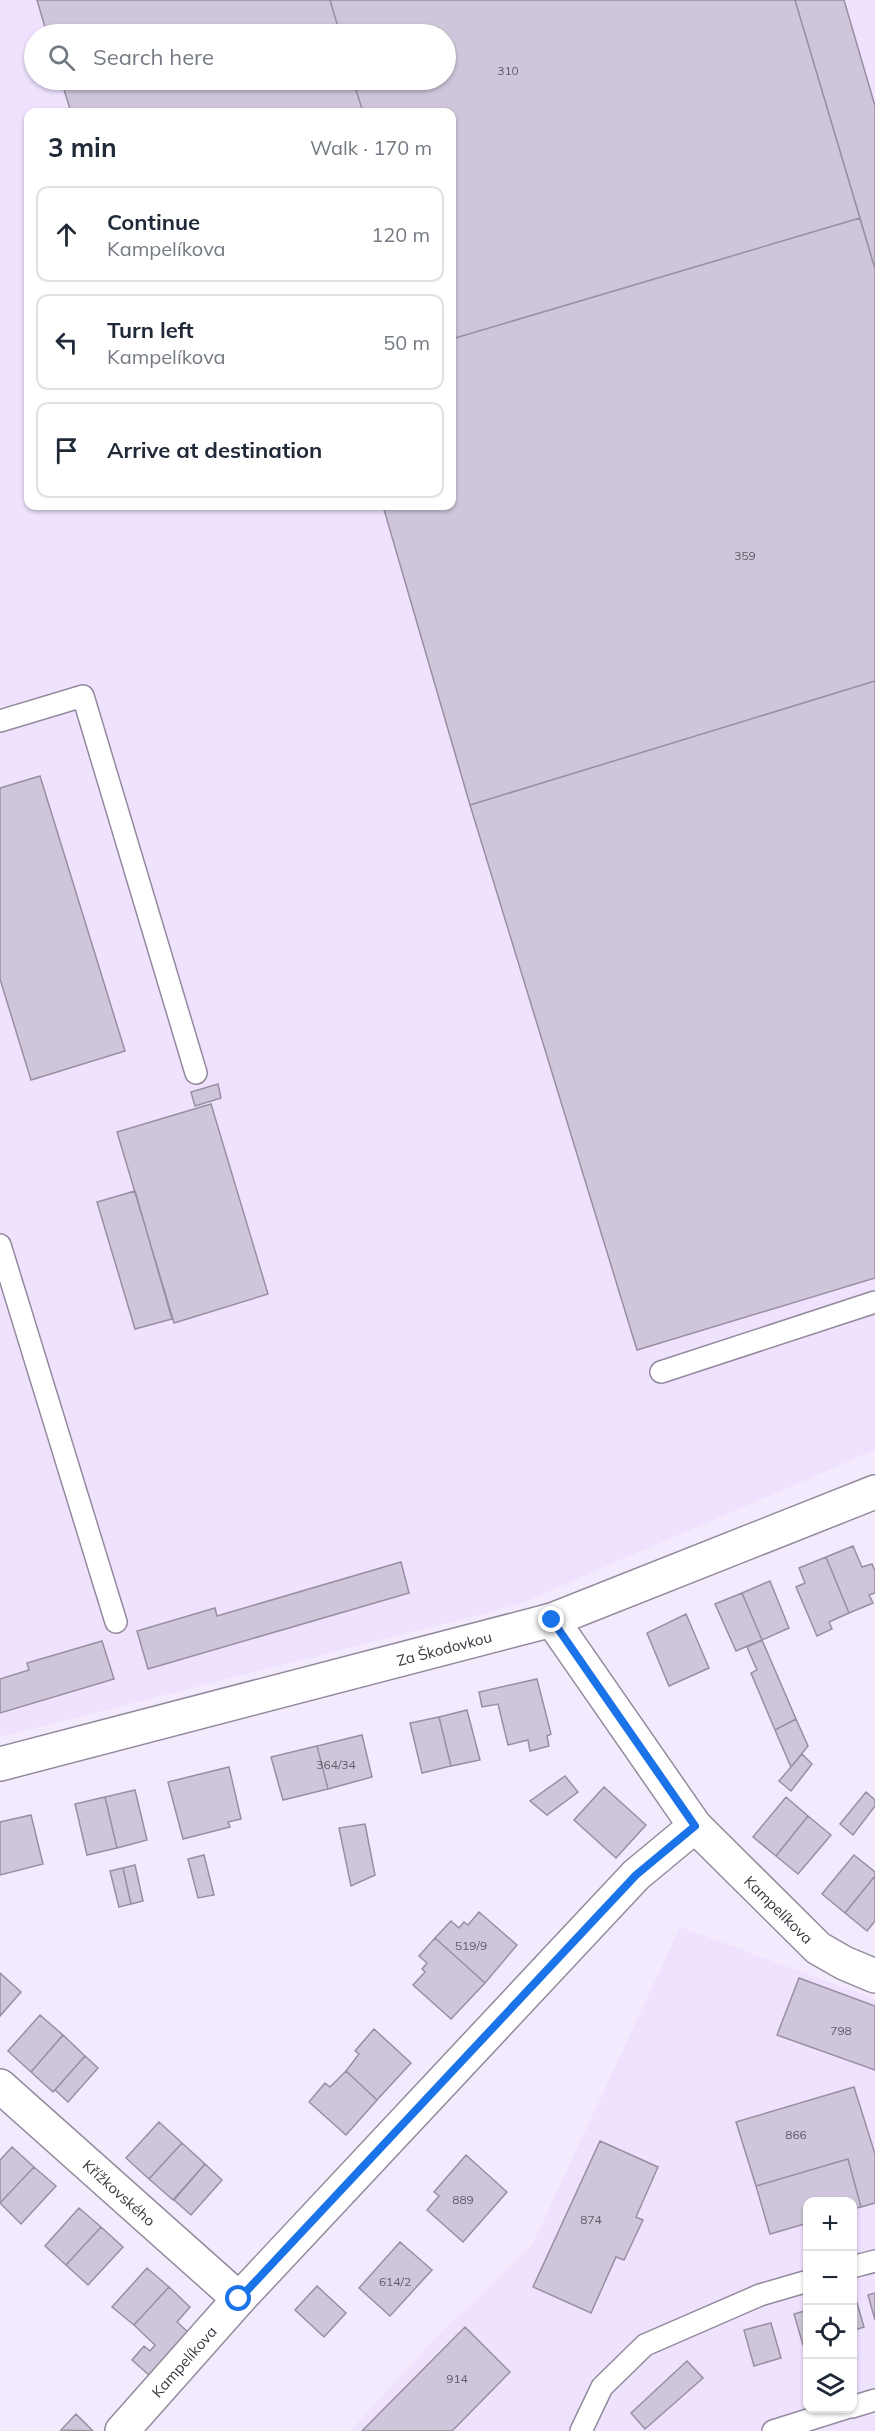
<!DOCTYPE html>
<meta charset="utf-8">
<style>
body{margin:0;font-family:Mulish,sans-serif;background:#f2f2f3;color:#1f2937}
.controls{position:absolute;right:18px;bottom:18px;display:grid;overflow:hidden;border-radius:12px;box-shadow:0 2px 4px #0004}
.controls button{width:54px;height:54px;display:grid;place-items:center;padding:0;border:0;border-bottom:2px solid #e0e1e3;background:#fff;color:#1f2937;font:30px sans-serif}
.stop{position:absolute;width:18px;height:18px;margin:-14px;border:4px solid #1a73e8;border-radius:50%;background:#fff}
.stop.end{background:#1a73e8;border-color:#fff;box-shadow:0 2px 6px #0008}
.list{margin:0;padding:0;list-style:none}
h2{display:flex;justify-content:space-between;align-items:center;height:78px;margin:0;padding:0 24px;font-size:26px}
h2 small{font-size:20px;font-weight:400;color:#747a83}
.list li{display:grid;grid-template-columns:39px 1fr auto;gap:18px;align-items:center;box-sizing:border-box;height:96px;margin:0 12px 12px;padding:0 12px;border:2px solid #e0e1e3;border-radius:12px}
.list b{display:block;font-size:22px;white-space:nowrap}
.list p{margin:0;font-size:20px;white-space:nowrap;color:#747a83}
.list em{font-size:20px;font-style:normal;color:#747a83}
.icon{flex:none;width:33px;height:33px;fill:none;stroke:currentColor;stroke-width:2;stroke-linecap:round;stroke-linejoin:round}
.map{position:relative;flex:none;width:875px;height:2431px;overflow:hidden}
.search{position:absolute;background:#fff;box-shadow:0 2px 4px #0004;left:24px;top:24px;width:432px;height:66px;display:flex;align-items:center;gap:15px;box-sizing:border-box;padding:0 21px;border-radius:33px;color:#747a83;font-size:22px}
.panel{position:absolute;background:#fff;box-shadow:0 2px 4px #0004;left:24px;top:108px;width:432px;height:402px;border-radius:12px}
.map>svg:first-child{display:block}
.built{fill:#efe2ff;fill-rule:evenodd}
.building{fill:#cfc6db;stroke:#988fa2;stroke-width:1.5}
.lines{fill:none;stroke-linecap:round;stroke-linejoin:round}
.service-casing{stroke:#938a9e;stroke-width:24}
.minor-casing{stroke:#938a9e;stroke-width:36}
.service{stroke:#fff;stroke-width:21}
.minor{stroke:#fff;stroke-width:33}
.route{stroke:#1a73e8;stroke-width:8}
.labels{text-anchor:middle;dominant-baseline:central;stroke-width:6;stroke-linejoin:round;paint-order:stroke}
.number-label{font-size:12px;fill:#605c67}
.street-label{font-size:15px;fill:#3b3840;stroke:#f3ebfd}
</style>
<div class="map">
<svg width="875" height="2431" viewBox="0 0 875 2431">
<rect width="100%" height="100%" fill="#f3ebfd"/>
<!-- built -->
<path class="built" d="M0,0h875v1450l-358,155 -517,132zM34,34h412v46h-412zM28,112h424v394h-424z
M680,1927l195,72v432h-525l85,-92 97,-94zM808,2202h44v206h-44z"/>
<!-- building -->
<path class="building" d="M37,0h293l10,34h-293z
M330,0h465l65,218 -408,121v-227h-89l-10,-32h93v-46h-106z
M795,0h49l31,106v163z
M61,80h292l10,32h-292z
M860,218l15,51v412l-405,124 -87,-299h69v-167z
M875,681v597l-238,72 -167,-545z
M40,776l85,275 -94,29 -31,-101v-191z
M218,1084l3,14 -26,8 -4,-14z
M211,1104l57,190 -94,29 -57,-191z
M135,1191l37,128 -37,10 -38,-127z
M853,1546l9,21 10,-3 3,7v22l-6,2 4,8 -24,10 -23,-56z
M826,1557l23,56 -20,9 3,7 -15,7 -21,-49 9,-4 -6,-15z
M401,1562l8,31 -261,76 -11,-38 78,-23 2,8z
M770,1581l19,47 -27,12 -20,-47z
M742,1593l20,47 -26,11 -21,-47z
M686,1614l23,54 -40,18 -22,-53z
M762,1640l34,79 -21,11 -24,-57 6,-3 -10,-23z
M102,1641l12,38 -114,34v-34l29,-9 -2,-7z
M537,1679l14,55 -4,2 2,10 -19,5 -2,-11 -20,5 -10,-41 -16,3 -3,-15z
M467,1710l13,50 -29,6 -12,-49z
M439,1717l12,49 -29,7 -12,-50z
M796,1719l12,27 -17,21 -16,-37z
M362,1735l10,42 -44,12 -11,-43z
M317,1746l11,43 -45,11 -12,-43z
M802,1754l10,10 -21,27 -12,-10z
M229,1767l12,52 -13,3 2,5 -47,12 -15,-57z
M565,1776l13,16 -31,23 -17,-14z
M604,1787l42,38 -30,33 -42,-38z
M135,1790l12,50 -30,8 -12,-51z
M866,1792l9,8v6l-22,29 -13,-11z
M105,1797l12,51 -30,7 -12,-51z
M786,1797l22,19 -32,40 -23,-19z
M31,1815l12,49 -43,11v-53z
M808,1816l23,19 -33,39 -22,-18z
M365,1824l10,51 -24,11 -12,-58z
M204,1855l10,40 -16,3 -10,-39z
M854,1855l21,17v4l-30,37 -23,-19z
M135,1865l8,36 -12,3 -8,-36z
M123,1868l8,36 -12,3 -9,-36z
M875,1876v45l-8,10 -22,-18z
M479,1912l38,33 -32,38 -50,-45 16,-17 8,7 5,-6 4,3z
M435,1938l50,45 -34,36 -38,-34 12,-13 -3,-3 5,-6 -8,-7z
M0,1973l21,19 -21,24z
M799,1978l76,28v64l-98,-35z
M40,2015l23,20 -32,37 -23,-21z
M374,2029l37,34 -34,37 -31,-29 13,-17 -4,-3z
M63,2035l22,21 -32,36 -22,-20z
M85,2056l13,12 -30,34 -13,-12z
M346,2071l31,29 -31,35 -37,-33 16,-19 5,4z
M854,2087l21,67v49l-14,4 -13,-48 -92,27 -20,-64z
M159,2122l23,21 -33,36 -23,-21z
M600,2141l58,26 -22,50 7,3 -19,40 -8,-3 -25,56 -58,-26z
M182,2143l23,21 -32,36 -24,-21z
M12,2147l22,20 -34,36v-43z
M466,2155l41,37 -44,50 -36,-32 12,-14 -5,-4z
M848,2159l13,48 -9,2v-7h-44v21l-38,11 -14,-48z
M205,2164l17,16 -31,35 -17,-15z
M34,2167l22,19 -35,38 -21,-21z
M79,2208l22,19 -35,38 -21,-19z
M101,2227l22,20 -35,38 -22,-20z
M400,2242l32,28 -42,46 -31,-28z
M147,2268l22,19 -35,38 -22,-18z
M317,2286l29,27 -22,24 -29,-27z
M169,2287l21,20 -13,15 12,11 -39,43 -18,-16 12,-14 6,5 5,-6 -21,-20z
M875,2293v27l-7,-25z
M855,2296l9,31 -12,4v-34z
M808,2310v34l-5,1 -9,-31z
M771,2323l10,35 -27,8 -10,-36z
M465,2327l45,45 -49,50 -9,9h-90z
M687,2361l16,17 -58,51 -14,-16z
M76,2414l17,17 -32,-1z"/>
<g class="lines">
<defs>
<path id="service" d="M0,721l83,-25 113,377
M0,1245l116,377
M661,1372l214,-70
M852,2267l23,-6
M852,2407l23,-7
M581,2431l21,-44 43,-42 115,-50 48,-14
M773,2431l73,-23"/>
<g id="minor">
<path id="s1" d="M552,1620l143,206 123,122 26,15 31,13"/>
<path id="s2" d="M0,1764l552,-144 323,-128"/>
<path id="s3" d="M0,2086l239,213"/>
<path id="s4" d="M122,2431l117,-132 397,-424 59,-49"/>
</g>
</defs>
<!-- service casing -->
<use href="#service" class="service-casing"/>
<!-- minor casing -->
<use href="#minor" class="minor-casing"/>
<!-- service -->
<use href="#service" class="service"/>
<!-- minor -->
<use href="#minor" class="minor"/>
</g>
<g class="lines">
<!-- route -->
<path class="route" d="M239,2299l397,-424 59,-49 -143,-206"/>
</g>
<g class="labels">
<!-- number labels -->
<g class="number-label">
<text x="508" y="70">310</text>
<text x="745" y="555">359</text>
<text x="336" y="1764">364/34</text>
<text x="471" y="1945">519/9</text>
<text x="841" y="2030">798</text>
<text x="796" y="2134">866</text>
<text x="463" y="2199">889</text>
<text x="591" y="2219">874</text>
<text x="395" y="2281">614/2</text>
<text x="457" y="2378">914</text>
</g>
<!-- street labels -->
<g class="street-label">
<text stroke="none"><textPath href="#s2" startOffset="459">Za Škodovkou</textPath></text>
<text stroke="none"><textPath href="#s1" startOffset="369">Kampelíkova</textPath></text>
<text stroke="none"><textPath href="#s3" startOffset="160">Křížkovského</textPath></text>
<text stroke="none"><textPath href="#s4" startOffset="93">Kampelíkova</textPath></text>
</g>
</g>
</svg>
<div class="controls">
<button>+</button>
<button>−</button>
<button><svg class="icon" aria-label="locate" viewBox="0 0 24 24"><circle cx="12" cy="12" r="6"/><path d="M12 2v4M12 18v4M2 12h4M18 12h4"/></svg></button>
<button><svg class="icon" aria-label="layers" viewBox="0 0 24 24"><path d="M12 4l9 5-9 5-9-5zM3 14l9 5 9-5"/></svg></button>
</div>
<div class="stop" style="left:239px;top:2299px"></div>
<div class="stop end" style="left:552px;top:1620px"></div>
<div class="search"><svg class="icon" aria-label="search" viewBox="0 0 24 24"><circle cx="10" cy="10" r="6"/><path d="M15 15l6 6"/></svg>Search here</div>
<section class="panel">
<h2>3 min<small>Walk · 170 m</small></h2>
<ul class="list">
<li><svg class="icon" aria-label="ahead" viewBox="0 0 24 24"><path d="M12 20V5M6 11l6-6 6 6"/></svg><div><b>Continue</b><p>Kampelíkova</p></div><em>120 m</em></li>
<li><svg class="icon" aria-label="left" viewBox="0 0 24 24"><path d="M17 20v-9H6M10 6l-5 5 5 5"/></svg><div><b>Turn left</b><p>Kampelíkova</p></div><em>50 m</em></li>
<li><svg class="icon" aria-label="arrive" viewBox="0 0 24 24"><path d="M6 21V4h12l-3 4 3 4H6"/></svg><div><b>Arrive at destination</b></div></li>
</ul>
</section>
</div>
